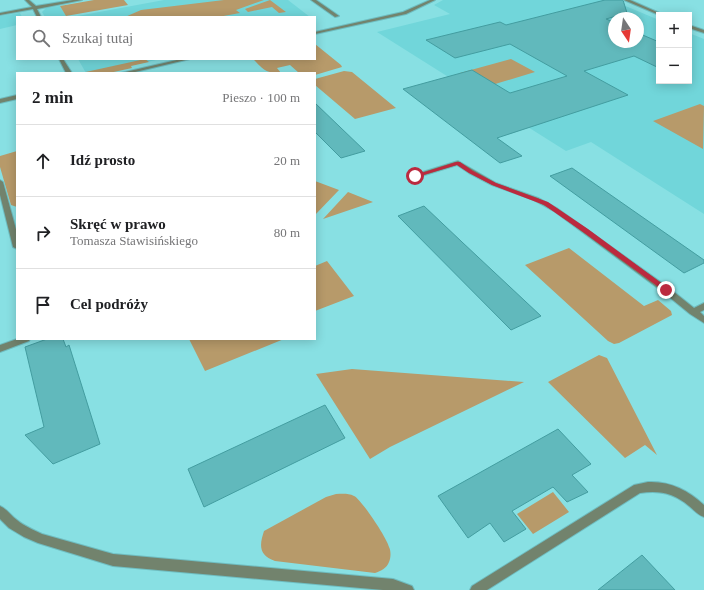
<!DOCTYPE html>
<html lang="pl">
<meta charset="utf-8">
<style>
body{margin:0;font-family:"Times New Roman",serif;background:#f6f6f6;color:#202124}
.controls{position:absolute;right:12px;top:12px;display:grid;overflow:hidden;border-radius:0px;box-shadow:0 2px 10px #0003}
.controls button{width:36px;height:36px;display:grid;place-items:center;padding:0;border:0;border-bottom:1px solid #e0e0e0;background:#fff;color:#202124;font:20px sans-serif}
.compass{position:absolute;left:608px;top:12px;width:36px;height:36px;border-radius:50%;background:#fff;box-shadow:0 2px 10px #0003;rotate:167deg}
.stop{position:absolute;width:12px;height:12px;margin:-9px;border:3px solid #bb2a3f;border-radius:50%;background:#fff}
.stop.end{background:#bb2a3f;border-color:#fff;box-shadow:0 1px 4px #0008}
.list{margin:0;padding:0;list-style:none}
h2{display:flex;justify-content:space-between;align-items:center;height:52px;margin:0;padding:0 16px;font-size:17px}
h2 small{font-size:13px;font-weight:400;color:#757577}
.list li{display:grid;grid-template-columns:26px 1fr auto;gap:12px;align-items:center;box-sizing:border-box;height:72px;padding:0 16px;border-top:1px solid #e0e0e0}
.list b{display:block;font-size:15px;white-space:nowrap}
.list p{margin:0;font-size:13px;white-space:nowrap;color:#757577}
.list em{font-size:13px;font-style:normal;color:#757577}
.icon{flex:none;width:22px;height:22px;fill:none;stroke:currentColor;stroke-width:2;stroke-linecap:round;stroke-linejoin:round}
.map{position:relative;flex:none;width:704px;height:590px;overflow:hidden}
.search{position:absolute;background:#fff;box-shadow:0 2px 10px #0003;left:16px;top:16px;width:300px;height:44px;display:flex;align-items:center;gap:10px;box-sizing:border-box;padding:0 14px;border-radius:0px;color:#757577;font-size:15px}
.panel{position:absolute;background:#fff;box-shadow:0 2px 10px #0003;left:16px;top:72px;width:300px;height:268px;border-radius:0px}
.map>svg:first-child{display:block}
.built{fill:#71d6da;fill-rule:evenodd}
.green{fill:#b79a6a}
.building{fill:#61b9bc;stroke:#439da0}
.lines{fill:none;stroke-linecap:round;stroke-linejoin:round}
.street-casing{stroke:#6fbdc0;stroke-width:2}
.street{fill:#72836d;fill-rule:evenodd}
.route{fill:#bb2a3f}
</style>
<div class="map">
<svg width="704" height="590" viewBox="0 0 704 590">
<rect width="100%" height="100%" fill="#88e0e3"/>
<!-- built -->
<path class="built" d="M164,0h124l22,17h-238z
M443,0h168l48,20v61h30v-48l15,6v175l-113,-72 -25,9 -189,-119 73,-18 -16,-9zM614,18h24v24h-24z
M60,6l7,11h-22l-3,-5 4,-4z
M20,13l2,4h-5v8l-17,4v-13z
M78,59h83l-65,14h-10z"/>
<!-- green -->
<path class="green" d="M94,0h30l4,5 -62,11 -6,-10z
M224,0h40l-28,10 4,3 -22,4h-93l16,-7z
M270,0l16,12 -7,1 -7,-6 -24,5 -3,-3z
M315,44l26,21 1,2 -27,8v-2h-16l-9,-8 -13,3 4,5c-16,0 -17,-3 -28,-14h62z
M145,59l4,3 -18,4 1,2 -23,5h-28z
M511,59l24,13 -53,16 -22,-15z
M344,71l8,1 44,36 -41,11 -40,-34v-6z
M700,104l4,2 -1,43 -50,-28z
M17,151v56l-6,-2 -11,-38v-11z
M315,181l24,9 -24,25z
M348,192l25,10 -50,17z
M569,248l75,58 14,-6 13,11 1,4 -53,28 -5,1 -6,-3 -83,-76z
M327,261l27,35 -39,15v-45z
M189,339h95l-79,32z
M599,355l8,3 50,97 -12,-10 -20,13 -77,-76z
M352,369l172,13 -134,65 -20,12 -54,-85z
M553,492l16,20 -36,22 -16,-20z
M336,494c6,0 12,-1 18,2 7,3 33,42 35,51 2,4 2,10 0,15 -2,6 -8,9 -14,11l-100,-12c-16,-6 -16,-15 -11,-30l62,-34z"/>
<!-- building -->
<path class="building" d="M605,0h18l4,13 -21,6 8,3v20h24v-9l21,9v26l-25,-12 -50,15 44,24 -131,43 25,18 -22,7 -97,-74 69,-19 38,23 57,-17 -57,-32 -55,14 -29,-18 74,-18 6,3z
M315,103l50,48 -24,7 -26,-26z
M572,168l132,92v3l-20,10 -134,-97z
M424,206l38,36 79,74 -30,14 -113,-114z
M47,339h16l3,8 3,-2 31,99 -47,20 -28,-29 19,-8 -19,-80z
M325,405l20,33 -141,69 -16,-38z
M558,429l33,35 -19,11 16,17 -21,10 -14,-15 -41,24 14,18 -22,13 -14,-19 -22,15 -30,-42z
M642,555l33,35h-77z"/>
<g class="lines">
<defs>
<path id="street" d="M25,0h4l7,6 37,-6h9l-45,9 4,8h-4l-4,-8 -33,6v-2l32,-6z
M311,0h5l23,16 -4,1z
M430,0h5l-29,14 -91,20v-2l88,-20z
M624,0h6l34,15h-5z
M689,25l15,5v3l-15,-5z
M59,59h4l9,14h-6z
M181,59h9l-59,14h-10z
M17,95v4l-17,4v-4z
M458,161l38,22 42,15 20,11 111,79 25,20 10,-5v7l-4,2 4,4v7l-14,-9 -27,-22 -109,-81 -20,-11 -42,-15 -23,-12 -12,-8 -42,13 -3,-2 1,-1z
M0,180l3,2 14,51v16l-4,-2 -13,-52z
M17,339h13l-1,2 -29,11v-7z
M648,482c22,-1 40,8 56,23v12c-6,-2 -10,-7 -15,-11 -15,-13 -30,-16 -49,-13l-153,97h-17l2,-4 162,-101z
M0,506c7,3 11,10 17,14 7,6 17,10 25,14l71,20 280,25 19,7 2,4h-31l-270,-24 -75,-23 -14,-6 -15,-9 -9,-9z"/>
</defs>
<!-- street casing -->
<use href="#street" class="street-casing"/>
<!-- street -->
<use href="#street" class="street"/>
</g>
<!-- route -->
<path class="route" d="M456,162h4l13,9 23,12 52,19 40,27 80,59v3h-4l-81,-59 -39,-27 -52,-20 -23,-12 -12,-8 -40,12 -5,-1z"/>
</svg>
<div class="controls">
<button>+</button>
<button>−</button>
</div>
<svg class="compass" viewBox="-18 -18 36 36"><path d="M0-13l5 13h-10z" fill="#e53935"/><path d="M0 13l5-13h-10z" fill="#757577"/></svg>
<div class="stop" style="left:415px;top:176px"></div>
<div class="stop end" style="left:666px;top:290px"></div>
<div class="search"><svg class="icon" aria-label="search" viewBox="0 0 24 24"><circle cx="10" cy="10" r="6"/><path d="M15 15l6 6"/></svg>Szukaj tutaj</div>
<section class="panel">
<h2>2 min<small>Pieszo · 100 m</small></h2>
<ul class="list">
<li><svg class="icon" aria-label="ahead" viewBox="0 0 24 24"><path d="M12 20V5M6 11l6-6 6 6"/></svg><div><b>Idź prosto</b></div><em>20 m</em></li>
<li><svg class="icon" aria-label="right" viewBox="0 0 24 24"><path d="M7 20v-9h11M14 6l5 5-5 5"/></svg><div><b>Skręć w prawo</b><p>Tomasza Stawisińskiego</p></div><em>80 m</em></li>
<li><svg class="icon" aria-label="arrive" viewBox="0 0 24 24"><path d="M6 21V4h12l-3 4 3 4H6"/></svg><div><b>Cel podróży</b></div></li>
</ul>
</section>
</div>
